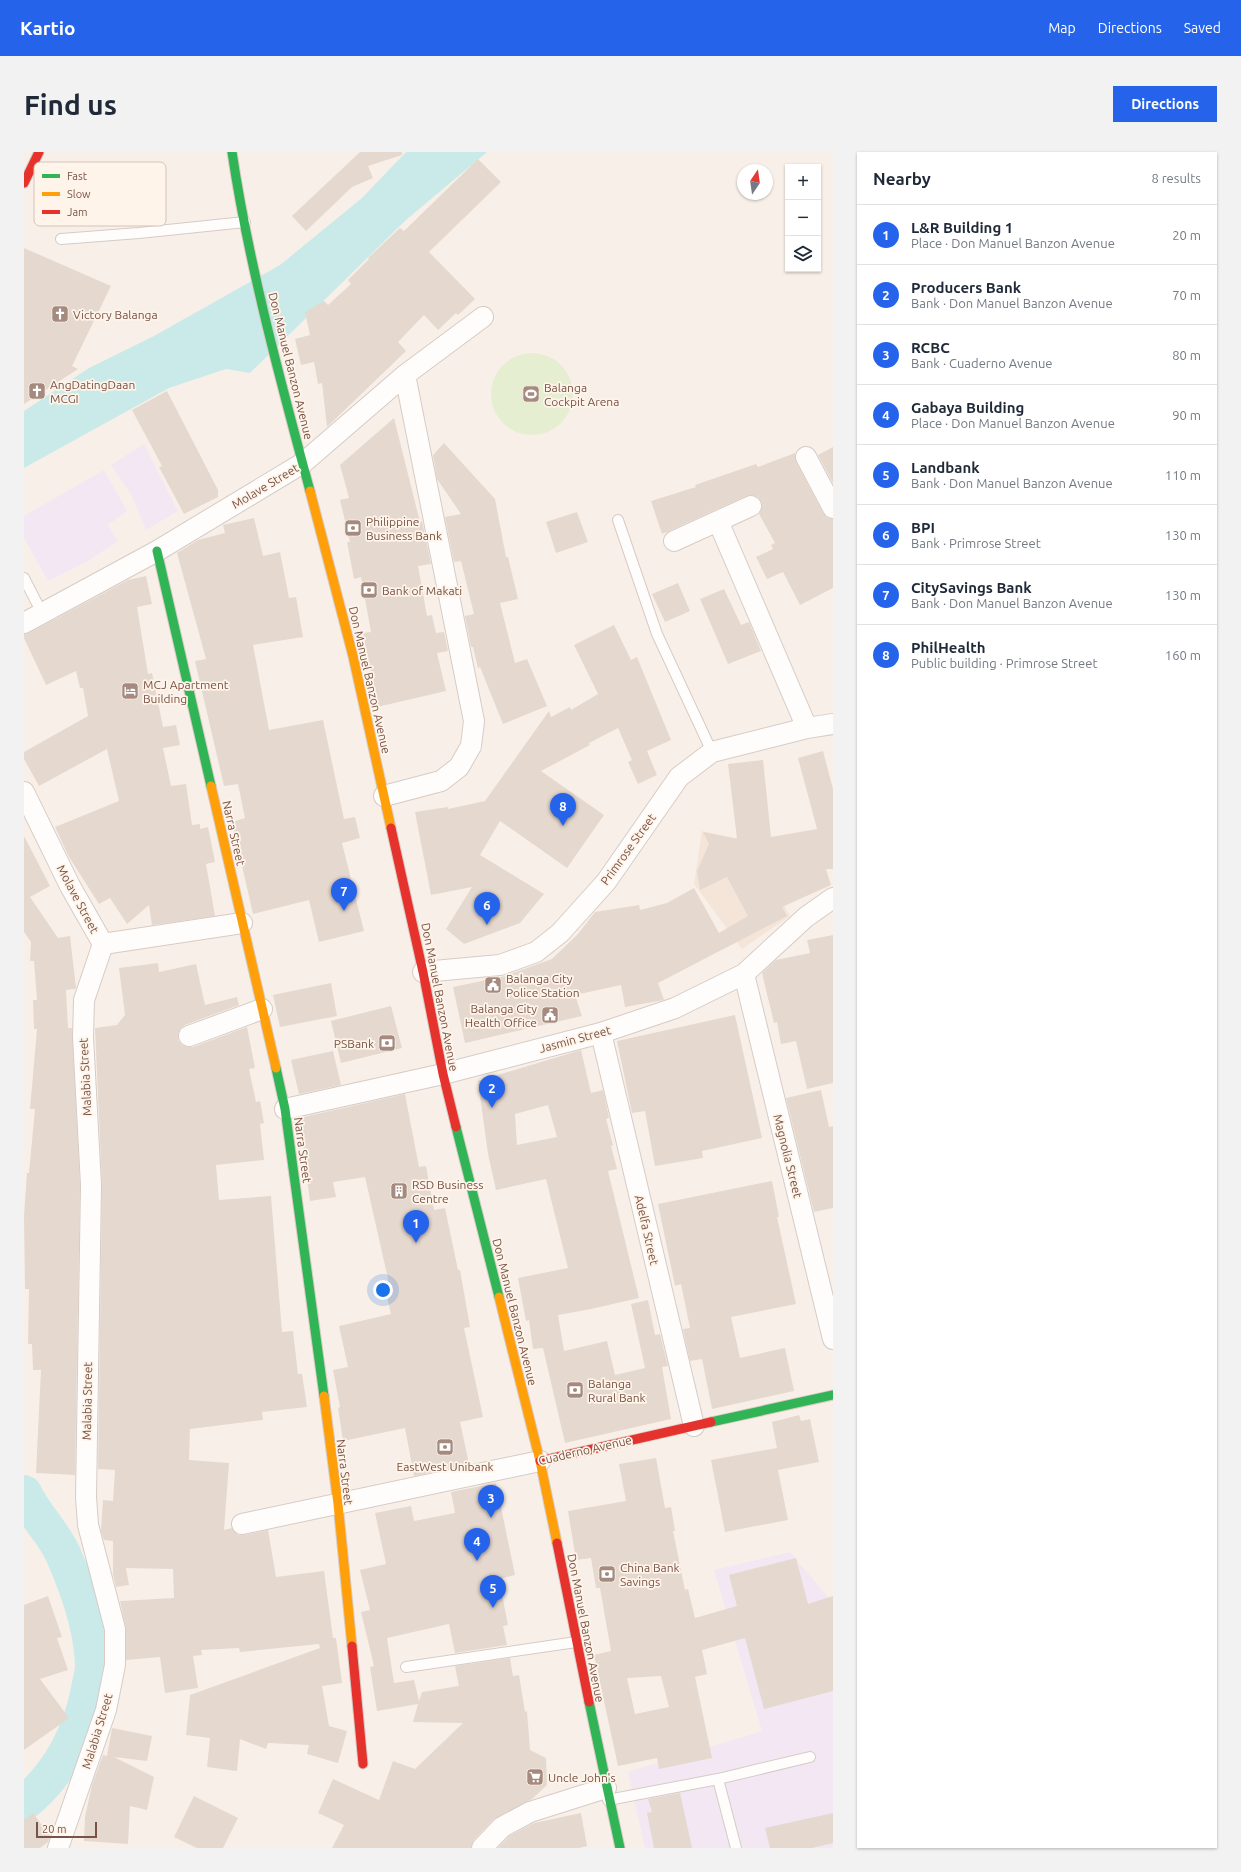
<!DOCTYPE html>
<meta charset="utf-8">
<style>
body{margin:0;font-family:Ubuntu,sans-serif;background:#f2f2f3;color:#1f2937}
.controls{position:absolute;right:12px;top:12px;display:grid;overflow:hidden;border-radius:0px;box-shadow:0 1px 3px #0004}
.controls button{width:36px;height:36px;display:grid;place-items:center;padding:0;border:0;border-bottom:1px solid #e0e1e3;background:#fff;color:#1f2937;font:20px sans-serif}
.compass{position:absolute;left:713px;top:12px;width:36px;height:36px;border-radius:50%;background:#fff;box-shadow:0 1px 3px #0004;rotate:13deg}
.scale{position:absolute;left:12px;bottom:10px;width:61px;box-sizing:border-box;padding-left:4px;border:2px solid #785346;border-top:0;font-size:11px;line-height:14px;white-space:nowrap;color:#785346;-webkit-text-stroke:3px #fff4ea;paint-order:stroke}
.you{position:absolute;left:359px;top:1138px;width:14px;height:14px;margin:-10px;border:3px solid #fff;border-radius:50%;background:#1a73e8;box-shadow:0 0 0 6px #1a73e833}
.badge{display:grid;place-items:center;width:26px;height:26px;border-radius:50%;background:#2563eb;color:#fff;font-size:13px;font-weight:700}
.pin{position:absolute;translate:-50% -33px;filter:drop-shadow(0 1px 2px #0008)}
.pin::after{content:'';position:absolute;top:21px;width:14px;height:12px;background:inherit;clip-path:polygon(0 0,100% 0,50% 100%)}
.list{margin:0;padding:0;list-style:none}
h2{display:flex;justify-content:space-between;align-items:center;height:52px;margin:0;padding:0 16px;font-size:17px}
h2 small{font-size:13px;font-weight:400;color:#747a83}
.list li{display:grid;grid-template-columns:26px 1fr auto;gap:12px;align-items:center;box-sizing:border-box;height:60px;padding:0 16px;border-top:1px solid #e0e1e3}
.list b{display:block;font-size:15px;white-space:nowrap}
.list p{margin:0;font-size:13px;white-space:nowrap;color:#747a83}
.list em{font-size:13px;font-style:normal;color:#747a83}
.icon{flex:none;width:22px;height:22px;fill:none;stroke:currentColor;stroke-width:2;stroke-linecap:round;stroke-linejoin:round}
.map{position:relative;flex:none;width:809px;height:1696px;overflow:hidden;border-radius:0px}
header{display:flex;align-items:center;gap:24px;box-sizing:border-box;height:56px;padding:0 20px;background:#2563eb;color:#fff}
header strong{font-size:19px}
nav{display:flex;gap:22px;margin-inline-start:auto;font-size:14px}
.intro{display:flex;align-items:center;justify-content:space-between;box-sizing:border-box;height:96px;padding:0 24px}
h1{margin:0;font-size:28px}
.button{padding:10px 18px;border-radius:0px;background:#2563eb;color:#fff;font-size:14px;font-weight:700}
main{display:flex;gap:24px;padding:0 24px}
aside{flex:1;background:#fff;border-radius:0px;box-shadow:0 1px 3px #0004}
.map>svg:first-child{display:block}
.residential{fill:#f4e5d8}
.education{fill:#f2e7f2}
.green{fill:#e5eed1}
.water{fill:#c9eae9}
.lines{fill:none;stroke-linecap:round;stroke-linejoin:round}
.river{stroke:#c9eae9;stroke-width:36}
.building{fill:#e5d8cf;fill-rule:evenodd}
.lane-casing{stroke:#d6cbc5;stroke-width:12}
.street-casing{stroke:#d6cbc5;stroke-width:22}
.fast-casing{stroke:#d7cbc4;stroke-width:11}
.slow-casing{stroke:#d7cbc4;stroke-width:11}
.jam-casing{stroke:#d7cbc4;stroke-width:11}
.lane{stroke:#fefdfc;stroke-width:10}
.street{stroke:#fefdfc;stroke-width:20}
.fast{stroke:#30b455;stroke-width:9}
.slow{stroke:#ff9f0a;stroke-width:9}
.jam{stroke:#e5322d;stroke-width:9}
.labels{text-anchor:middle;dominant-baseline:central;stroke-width:3.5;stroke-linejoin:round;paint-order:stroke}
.poi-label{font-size:12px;fill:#785346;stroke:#fff4ea;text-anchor:start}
.street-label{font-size:12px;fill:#785346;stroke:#fff4ea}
.key{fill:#fff4ea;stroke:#d6c4b9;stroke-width:1}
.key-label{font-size:11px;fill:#785346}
</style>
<header>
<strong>Kartio</strong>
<nav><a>Map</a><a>Directions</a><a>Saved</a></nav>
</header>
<div class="intro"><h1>Find us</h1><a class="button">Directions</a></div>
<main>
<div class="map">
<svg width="809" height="1696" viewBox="0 0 809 1696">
<rect width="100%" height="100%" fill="#f8f0e8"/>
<!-- residential -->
<path class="residential" d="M678,679l44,9 44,76 -48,33 -48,-65z"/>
<!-- education -->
<path class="education" d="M120,292l34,67 -32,19 -15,-36 -20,-29z
M80,318l23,41 -19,14 10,16 -30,20 -40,20 -24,-43v-22z
M766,1400l43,51v245h-188l-17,-76 134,-41 -48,-161z"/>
<!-- green -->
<path class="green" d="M467 242a41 41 0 1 1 82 0a41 41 0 1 1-82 0Z"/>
<!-- water -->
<path class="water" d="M382,0h81l-81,68 -156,153 -24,-4 -57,19 -145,80v-57l65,-43 65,-32 126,-71 82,-67z"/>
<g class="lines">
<!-- river -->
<path class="river" d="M0,1341c10,22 29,39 39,61 15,34 30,78 30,115 -1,6 -3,14 -4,20 -8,44 -30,86 -65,114"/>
</g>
<!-- building -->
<path class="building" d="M336,0h42v3l-34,11 5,12 -21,9 -46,44 -14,-15z
M454,7l23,23 -72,70 46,47 -17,16 -2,-2 -18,17 -14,-15 -26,27 8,9 -79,76 -5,-44 -4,1 -4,-22 -13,3 -6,-26 15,-4 -5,-23 19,-11 4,4 23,-21 -3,-4 21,-21 -1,-1 32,-30 4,3z
M0,96l87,38 -39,80 6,3 -54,35z
M143,239l51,99v7l-34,17 -25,-47 3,-1 -30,-56z
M370,266l26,104 2,-1 9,43 -13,2 9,50 5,-1 4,18 8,-1 4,19 -11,2 9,38 -69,16 -14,-74 8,-1 -10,-55 -7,2 -7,-37h3l-10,-42 9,-2 -9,-33z
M420,291l51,56 11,58h2l10,42 -18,4 15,60 12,-4 20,47 -44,18 -23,-57 -2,1 -5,-21h-2l-6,-31 9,-2 -13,-53 -7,1 -9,-45 16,-3 -24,-35 -4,-24z
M809,295v36l-15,-28z
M771,301l1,9 27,51 4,5 6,1v69l-33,17 -17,-33 -16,7 -11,-22 17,-8 -2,-4 4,-2 -16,-29 3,-7 -1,-6 -3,-4 -6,-2 -6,1 -84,38 -11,-33 45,-14 -1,-2 61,-21 2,3z
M553,360l11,30 -32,11 -10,-31z
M230,366l9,38 17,-4 9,46 7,-1 7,40 -50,8 16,85 54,-10 21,99 11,-2 5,21 -18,5 22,88 -45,11 -10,-42 -56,14 -21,-92 13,-4 -7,-34 -14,2 -29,-125 11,-2 -29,-106 21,-13 27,-7 -2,-8z
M122,424l6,28 -15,3 11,67 4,-1 11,54 13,-2 4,20 -17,3 8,38 15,-2 6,41 8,-1v5l8,-2 7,35 -9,2 9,52 -63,9 -3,-20 -22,19 -17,-26 -11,6 -30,-47 -14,-30 64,-26 -12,-52 -68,37 -15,-27v-7l64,-36 -5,-28h-3l-4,-17 -30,14 -22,-47v-4l5,-1 99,-53z
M654,431l12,28 -25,11 -13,-28z
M700,437l17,36 8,-3 12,29 -33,13 -28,-65z
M590,473l17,35 6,-3 34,83 -24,11 10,24 -19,9 -10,-22 4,-2 -14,-32 -29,15 1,2 -49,26 63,44 -37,53 -67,-47 -20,34 64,39 -24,29 -56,21 -18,-15 26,-42 -41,8 -16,-83 33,-5v2l37,-8 64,-90 2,6 19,-10 1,3 27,-16 -24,-49z
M799,599l10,38v80h-7l5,16 -49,22 5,9 -129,67 6,17 -39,7 -4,-22 -46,10 7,21 -117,27 -12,-56 57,-12v-1l42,-15 26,-25 17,-22 44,-7 1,5 27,-7 27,-15 25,45 29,-17 -21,-39 -27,13 -3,-19 12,-27 -6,-12 34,7 -9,-75 35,-4 8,77 46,-8 -19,-71z
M0,684l26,50 -20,11 28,41 12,-2 6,52 -1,1 -9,1 2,38h4l8,157 -5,290 -39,-2 5,-103h-8l-1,-26h-4l1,-55h-4l-1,-74 3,-42h2l6,-64h-5l7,-80h-3l-1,-29h4l-3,-39h-4l1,-19 -7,-10z
M809,783v148l-26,6 -11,-48 -15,3 -4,-22 -3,1 -12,-50 14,-13 34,-7 -3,-13z
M134,811l1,9 37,-8 9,41 32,-8 2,8 -54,20 -5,4 -2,5v6l4,5 5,2h6l54,-20 8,41 -6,1 7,33 4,-1 4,22 -4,1 4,36 -48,5 3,35 52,-4 11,136 11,-1 5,43h4l5,33 -45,5 1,8 -73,9 -1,31 40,3 -5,67 8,-2 6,7h6l24,-5 8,47 48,-6 9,67h3l6,45 -20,3 7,40 18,5 -9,32 -31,-9 2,-9 -41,-2 -2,6 -26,-10 -3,32 -30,-4 3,-29 -24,-3 4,-40 130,-47 -1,-4 -79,8 -1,-4 -38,2 1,5 -9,1 5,32 -33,5 -5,-36 -34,3v-31l-6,-28 54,-3 -1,-29 -47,-1 3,17 -13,2 -3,-13v-33l-9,-1 -3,-9 2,-31 10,1 2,-31 -17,-1 4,-284 -7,-157 22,-3 8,-10 -6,-47z
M307,831l6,33 -57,11 -7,-32z
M367,854l11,42 -61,15 -10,-42z
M711,863l27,123 -60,13 1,7 -48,8 -10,-55 -13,2 -15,-72z
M557,898l10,43 12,-3 6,28 -3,1 7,26 -2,1 6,23 -9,2 31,127 -48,11 -33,6 6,36 43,-10 8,34 30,-7 -14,-64 17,-4 7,35 5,-1 8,32 -6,1 9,52 -106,24 -22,-95 -10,1 -4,-29 -3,1 -8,-43 50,-10 -22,-89 -50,11 -8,-36 -10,-73zM524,953l9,32 -40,8 -2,-31z
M309,899l8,34 -42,9 -8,-34z
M797,938l8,37 4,-1v82l-19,4 -28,-114z
M381,942l14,73 7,-1 8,44 11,-2 13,62h2l10,57 -6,1 19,89 -23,5 9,42 -55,12 -9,-48 -62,13 -5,-33 2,-1 -7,-37 15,-3 -9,-41 52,-12 -7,-30 5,-1 -24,-106 -32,5 3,15 -26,4 -11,-83z
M748,1029l7,36h-2l19,87 -65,13 9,41 45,-10 9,43 -82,18 -10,-50 -12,2 -7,-32 7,-1 -9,-44 -6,2 -17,-82z
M775,1263l2,6 9,-2 9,43 -41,8 10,50 -63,12 -14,-72 66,-12 -5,-26z
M632,1306l9,50 6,-1 4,24h-2l12,59 3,-1 7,29 42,-12 -8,-31 67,-17 12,46 25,-8v95l-69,18 -19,-71 -43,12 5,24 -12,3 17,81 -53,11 -2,-11 -39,8 -24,-111 17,-4 -11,-63h-4l-5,-30 -15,2 -8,-49 58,-10 -7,-37zM637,1524l8,31 -34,7 -8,-36z
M472,1331l19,92 -16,4 9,46 -5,1 4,19 -52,8 -6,-29 -62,14 7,45 20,-3 5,21 3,-9 37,-6 -4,-20 55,-8 3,18 6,-1 6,37 2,-1 3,39 16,8 1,27 -15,14 -38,20 -20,21 -3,8h-139l12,-23 -26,-12 15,-34 46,21 14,-39 22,8 48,-46 -50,-1 5,-18 -41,7 -7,-44 4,-1 -13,-54 9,-2 -10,-40 26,-6 -11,-51 36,-7 3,15 41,-8 -4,-21z
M24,1444l14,41 -5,1 11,32 -28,9 29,39 -45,32v-145z
M88,1576l40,8 -5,25 -33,-4 40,20 -7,33 -17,-4 -2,38 -44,-3 1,-24 7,-32 11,-30 4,1z
M656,1641l12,55h-38l-7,-35 5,-1 -4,-13z
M170,1644l44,22 -15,30h-26l-23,-11z
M9,1661l17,23 -2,6 -8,6h-16v-28z
M557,1661l6,33 -8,2h-81l11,-12 25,-13z
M809,1661v30l-21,5h-42l-5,-20z"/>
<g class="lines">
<defs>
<path id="lane" d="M37,87l78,-6 106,-11
M594,368l39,114 55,118
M0,426l18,35
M382,1515l170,-25
M694,1627l18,69
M584,1648l110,-21 92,-22"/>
<path id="street" d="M782,305l27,51
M694,369l89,207
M650,389l77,-35
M0,471l133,-72 146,-88 102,-88 78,-58
M0,640l46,94 33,58
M360,644l57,-15 18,-14 12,-21 3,-25 -69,-346
M79,792l139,-21
M399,820l77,-7 36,-13 24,-19 46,-51 73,-105 33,-25 95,-24 26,-4
M720,822l89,365
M577,881l93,393
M165,884l73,-27
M261,957l158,-35 158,-41 74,-25 69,-34 62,-57 27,-19
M218,1372l298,-63
M34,1696l48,-138 9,-45v-36l-27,-104 -2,-28 5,-312 -8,-148 1,-37 19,-56
M458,1696l20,-21 28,-15 76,-24"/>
<path id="fast" d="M208,0c17,114 48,227 78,339
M133,399l54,235
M252,916l9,41 39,287
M432,975l43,170
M687,1270l122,-27
M565,1550l31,146"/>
<path id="slow" d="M286,339l43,165 38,172
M187,634l65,282
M475,1145l41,164 17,82
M300,1244l14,108 14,142"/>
<path id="jam" d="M0,31l15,-31
M367,676l32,144 20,102 13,53
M516,1309l171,-39
M533,1391l32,159
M328,1494l11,118"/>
</defs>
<!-- lane casing -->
<use href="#lane" class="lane-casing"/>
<!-- street casing -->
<use href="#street" class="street-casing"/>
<!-- fast casing -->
<use href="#fast" class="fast-casing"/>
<!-- slow casing -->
<use href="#slow" class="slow-casing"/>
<!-- jam casing -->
<use href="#jam" class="jam-casing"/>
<!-- lane -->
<use href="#lane" class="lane"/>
<!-- street -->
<use href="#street" class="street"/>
<!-- fast -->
<use href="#fast" class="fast"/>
<!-- slow -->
<use href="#slow" class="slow"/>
<!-- jam -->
<use href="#jam" class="jam"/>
</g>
<!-- icons -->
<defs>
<symbol id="church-square" viewBox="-11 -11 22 22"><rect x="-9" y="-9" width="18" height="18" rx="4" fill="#a58a7f" stroke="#fff4ea"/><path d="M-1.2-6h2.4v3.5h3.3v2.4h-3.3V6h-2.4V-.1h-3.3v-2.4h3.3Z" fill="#fff"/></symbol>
<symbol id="stadium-square" viewBox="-11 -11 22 22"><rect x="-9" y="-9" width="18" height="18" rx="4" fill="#a58a7f" stroke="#fff4ea"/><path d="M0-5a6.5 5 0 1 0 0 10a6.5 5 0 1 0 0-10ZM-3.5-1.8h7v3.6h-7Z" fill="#fff"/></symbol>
<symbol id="bank-square" viewBox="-11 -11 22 22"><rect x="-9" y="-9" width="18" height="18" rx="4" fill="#a58a7f" stroke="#fff4ea"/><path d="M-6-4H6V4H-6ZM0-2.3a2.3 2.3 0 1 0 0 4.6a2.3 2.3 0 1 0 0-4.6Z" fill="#fff"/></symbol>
<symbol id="hotel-square" viewBox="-11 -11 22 22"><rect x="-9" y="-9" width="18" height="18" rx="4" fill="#a58a7f" stroke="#fff4ea"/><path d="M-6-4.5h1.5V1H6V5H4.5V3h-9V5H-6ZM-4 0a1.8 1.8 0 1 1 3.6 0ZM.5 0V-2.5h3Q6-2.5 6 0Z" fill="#fff"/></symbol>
<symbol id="civic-square" viewBox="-11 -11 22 22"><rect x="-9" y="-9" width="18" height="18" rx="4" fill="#a58a7f" stroke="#fff4ea"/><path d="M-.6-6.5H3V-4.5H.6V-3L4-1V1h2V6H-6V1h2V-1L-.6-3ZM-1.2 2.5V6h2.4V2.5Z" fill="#fff"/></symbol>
<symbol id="building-square" viewBox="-11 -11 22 22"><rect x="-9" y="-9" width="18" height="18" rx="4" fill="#a58a7f" stroke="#fff4ea"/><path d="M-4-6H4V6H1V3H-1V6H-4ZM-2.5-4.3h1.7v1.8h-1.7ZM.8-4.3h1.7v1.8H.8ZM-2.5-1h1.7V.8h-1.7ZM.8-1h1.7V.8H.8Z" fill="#fff"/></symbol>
<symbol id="supermarket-square" viewBox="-11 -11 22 22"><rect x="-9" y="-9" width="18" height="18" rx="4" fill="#a58a7f" stroke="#fff4ea"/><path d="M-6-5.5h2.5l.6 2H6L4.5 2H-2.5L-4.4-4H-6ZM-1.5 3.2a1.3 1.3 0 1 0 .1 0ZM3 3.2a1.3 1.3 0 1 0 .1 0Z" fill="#fff"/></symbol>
</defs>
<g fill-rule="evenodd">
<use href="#church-square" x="26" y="152" width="20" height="20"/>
<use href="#church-square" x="3" y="229" width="20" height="20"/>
<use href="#stadium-square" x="497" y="232" width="20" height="20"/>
<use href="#bank-square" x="319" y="366" width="20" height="20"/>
<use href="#bank-square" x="335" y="428" width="20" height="20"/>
<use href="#hotel-square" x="96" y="529" width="20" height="20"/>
<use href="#civic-square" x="459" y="823" width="20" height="20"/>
<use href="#civic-square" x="516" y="853" width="20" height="20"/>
<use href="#bank-square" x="353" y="881" width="20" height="20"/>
<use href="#building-square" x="365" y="1029" width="20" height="20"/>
<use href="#bank-square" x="541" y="1228" width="20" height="20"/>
<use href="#bank-square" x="411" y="1285" width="20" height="20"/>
<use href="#bank-square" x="573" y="1412" width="20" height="20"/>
<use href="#supermarket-square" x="501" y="1615" width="20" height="20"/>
</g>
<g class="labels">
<!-- poi labels -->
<g class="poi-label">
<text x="49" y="162">Victory Balanga</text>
<text x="26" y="232">AngDatingDaan<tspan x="26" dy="14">MCGI</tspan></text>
<text x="520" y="235">Balanga<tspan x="520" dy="14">Cockpit Arena</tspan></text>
<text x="342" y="369">Philippine<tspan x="342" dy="14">Business Bank</tspan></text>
<text x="358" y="438">Bank of Makati</text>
<text x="119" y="532">MCJ Apartment<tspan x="119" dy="14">Building</tspan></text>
<text x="482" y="826">Balanga City<tspan x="482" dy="14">Police Station</tspan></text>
<text x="513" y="856" text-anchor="end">Balanga City<tspan x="513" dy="14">Health Office</tspan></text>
<text x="350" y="891" text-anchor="end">PSBank</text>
<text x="388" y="1032">RSD Business<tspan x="388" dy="14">Centre</tspan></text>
<text x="564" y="1231">Balanga<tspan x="564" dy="14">Rural Bank</tspan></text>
<text x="421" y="1314" text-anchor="middle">EastWest Unibank</text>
<text x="596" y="1415">China Bank<tspan x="596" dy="14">Savings</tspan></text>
<text x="524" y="1625">Uncle John's</text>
</g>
<!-- street labels -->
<g class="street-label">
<text transform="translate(267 214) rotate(76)">Don Manuel Banzon Avenue</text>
<text transform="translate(241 334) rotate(-31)">Molave Street</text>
<text transform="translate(346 528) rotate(77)">Don Manuel Banzon Avenue</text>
<text transform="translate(210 681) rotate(77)">Narra Street</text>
<text transform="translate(604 697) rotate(-54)">Primrose Street</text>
<text transform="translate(54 747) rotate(62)">Molave Street</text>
<text transform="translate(416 845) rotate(79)">Don Manuel Banzon Avenue</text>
<text transform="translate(551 887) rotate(-15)">Jasmin Street</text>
<text transform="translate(61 925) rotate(-93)">Malabia Street</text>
<text transform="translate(279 998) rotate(82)">Narra Street</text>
<text transform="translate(764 1004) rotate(76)">Magnolia Street</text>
<text transform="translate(623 1078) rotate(77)">Adelfa Street</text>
<text transform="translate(491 1160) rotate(76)">Don Manuel Banzon Avenue</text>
<text transform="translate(63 1249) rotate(-89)">Malabia Street</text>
<text transform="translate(561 1298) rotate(-13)">Cuaderno Avenue</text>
<text transform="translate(321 1320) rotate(83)">Narra Street</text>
<text transform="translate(562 1476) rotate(79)">Don Manuel Banzon Avenue</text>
<text transform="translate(73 1579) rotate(-73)">Malabia Street</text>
</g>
</g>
<!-- legend -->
<rect x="10" y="10" width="132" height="64" rx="6" class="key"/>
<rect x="18" y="22" width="18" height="4" fill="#30b455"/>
<rect x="18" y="40" width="18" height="4" fill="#ff9f0a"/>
<rect x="18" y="58" width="18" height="4" fill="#e5322d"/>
<g class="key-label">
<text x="43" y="28">Fast</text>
<text x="43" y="46">Slow</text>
<text x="43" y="64">Jam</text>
</g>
</svg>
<div class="controls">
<button>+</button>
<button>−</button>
<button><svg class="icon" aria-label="layers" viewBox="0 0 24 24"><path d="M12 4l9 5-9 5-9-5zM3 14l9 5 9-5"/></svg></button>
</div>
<svg class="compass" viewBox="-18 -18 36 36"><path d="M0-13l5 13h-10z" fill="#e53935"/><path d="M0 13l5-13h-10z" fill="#747a83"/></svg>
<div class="scale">20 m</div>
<div class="you"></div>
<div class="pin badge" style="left:392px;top:1091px">1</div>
<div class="pin badge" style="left:468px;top:956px">2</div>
<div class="pin badge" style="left:467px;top:1366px">3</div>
<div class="pin badge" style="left:453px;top:1409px">4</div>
<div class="pin badge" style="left:469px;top:1456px">5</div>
<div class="pin badge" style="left:463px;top:773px">6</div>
<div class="pin badge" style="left:320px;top:759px">7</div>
<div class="pin badge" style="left:539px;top:674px">8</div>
</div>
<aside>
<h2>Nearby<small>8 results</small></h2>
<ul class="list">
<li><span class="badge">1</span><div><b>L&amp;R Building 1</b><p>Place · Don Manuel Banzon Avenue</p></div><em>20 m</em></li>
<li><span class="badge">2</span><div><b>Producers Bank</b><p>Bank · Don Manuel Banzon Avenue</p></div><em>70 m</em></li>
<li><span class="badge">3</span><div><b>RCBC</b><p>Bank · Cuaderno Avenue</p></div><em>80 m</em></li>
<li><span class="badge">4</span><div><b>Gabaya Building</b><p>Place · Don Manuel Banzon Avenue</p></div><em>90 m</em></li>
<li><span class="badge">5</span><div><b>Landbank</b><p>Bank · Don Manuel Banzon Avenue</p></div><em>110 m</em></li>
<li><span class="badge">6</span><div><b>BPI</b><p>Bank · Primrose Street</p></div><em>130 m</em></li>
<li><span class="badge">7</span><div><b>CitySavings Bank</b><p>Bank · Don Manuel Banzon Avenue</p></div><em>130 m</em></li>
<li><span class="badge">8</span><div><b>PhilHealth</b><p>Public building · Primrose Street</p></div><em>160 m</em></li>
</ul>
</aside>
</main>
